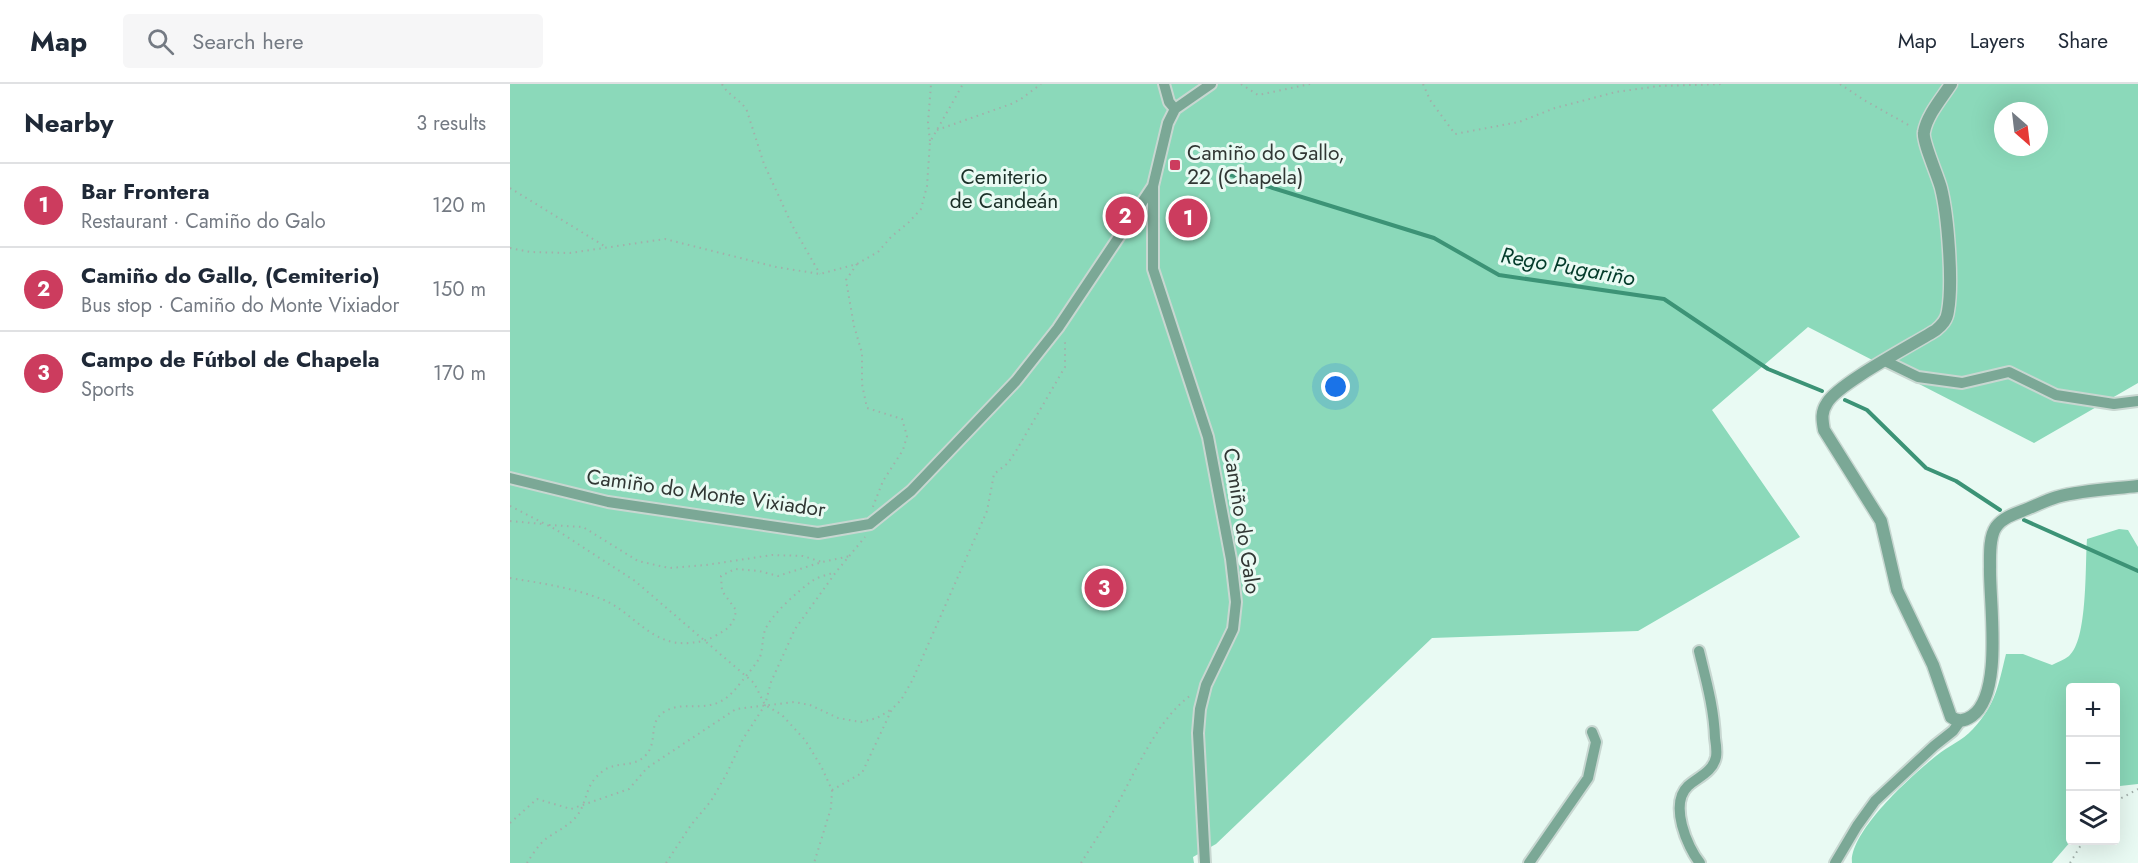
<!DOCTYPE html>
<meta charset="utf-8">
<style>
body{margin:0;font-family:Jost,sans-serif;background:#f6f6f7;color:#1f2937}
.controls{position:absolute;right:18px;bottom:18px;display:grid;overflow:hidden;border-radius:6px;box-shadow:0 6px 24px #0002}
.controls button{width:54px;height:54px;display:grid;place-items:center;padding:0;border:0;border-bottom:2px solid #e0e1e3;background:#fff;color:#1f2937;font:30px sans-serif}
.compass{position:absolute;left:1484px;top:18px;width:54px;height:54px;border-radius:50%;background:#fff;box-shadow:0 6px 24px #0002;rotate:152deg}
.you{position:absolute;left:826px;top:303px;width:21px;height:21px;margin:-15px;border:4px solid #fff;border-radius:50%;background:#1a73e8;box-shadow:0 0 0 9px #1a73e833}
.badge{display:grid;place-items:center;width:39px;height:39px;border-radius:50%;background:#cc3c5e;color:#fff;font-size:20px;font-weight:700}
.pin{position:absolute;translate:-50% -50%;border:3px solid #fff;box-shadow:0 2px 6px #0006}
.list{margin:0;padding:0;list-style:none}
h2{display:flex;justify-content:space-between;align-items:center;height:78px;margin:0;padding:0 24px;font-size:26px}
h2 small{font-size:20px;font-weight:400;color:#747a83}
.list li{display:grid;grid-template-columns:39px 1fr auto;gap:18px;align-items:center;box-sizing:border-box;height:84px;padding:0 24px;border-top:2px solid #e0e1e3}
.list b{display:block;font-size:22px;white-space:nowrap}
.list p{margin:0;font-size:20px;white-space:nowrap;color:#747a83}
.list em{font-size:20px;font-style:normal;color:#747a83}
.icon{flex:none;width:33px;height:33px;fill:none;stroke:currentColor;stroke-width:2;stroke-linecap:round;stroke-linejoin:round}
.map{position:relative;flex:none;width:1628px;height:779px;overflow:hidden}
header{display:flex;align-items:center;gap:36px;box-sizing:border-box;height:84px;padding:0 30px;background:#fff;border-bottom:2px solid #e0e1e3}
header strong{font-size:28px}
nav{display:flex;gap:33px;margin-inline-start:auto;font-size:21px}
.search{width:420px;height:54px;background:#f6f6f7;display:flex;align-items:center;gap:15px;box-sizing:border-box;padding:0 21px;border-radius:6px;color:#747a83;font-size:22px}
main{display:flex}
aside{flex:1;background:#fff}
.map>svg:first-child{display:block}
.green{fill:#8bd9ba;fill-rule:evenodd}
.lines{fill:none;stroke-linecap:round;stroke-linejoin:round}
.stream{stroke:#3c9376;stroke-width:4}
.minor-casing{stroke:#c8d7d1;stroke-width:14}
.tertiary-casing{stroke:#c8d7d1;stroke-width:15}
.path{stroke:#a2afaa;stroke-width:2;stroke-dasharray:1.5 4.5;stroke-linecap:butt}
.minor{stroke:#7ba896;stroke-width:10}
.tertiary{stroke:#7ba896;stroke-width:12}
.poi-dot{fill:#cc3c5e;stroke:#e9faf3;stroke-width:2}
.labels{text-anchor:middle;dominant-baseline:central;stroke-width:6;stroke-linejoin:round;paint-order:stroke}
.poi-label{font-size:21px;fill:#313734;stroke:#e9faf3;text-anchor:start}
.park-label{font-size:21px;fill:#1b3028;stroke:#e9faf3}
.street-label{font-size:21px;fill:#313734;stroke:#e9faf3}
.water-label{font-size:22px;font-style:italic;fill:#033b2a;stroke:#e9faf3}
</style>
<header>
<strong>Map</strong>
<div class="search"><svg class="icon" aria-label="search" viewBox="0 0 24 24"><circle cx="10" cy="10" r="6"/><path d="M15 15l6 6"/></svg>Search here</div>
<nav><a>Map</a><a>Layers</a><a>Share</a></nav>
</header>
<main>
<aside>
<h2>Nearby<small>3 results</small></h2>
<ul class="list">
<li><span class="badge">1</span><div><b>Bar Frontera</b><p>Restaurant · Camiño do Galo</p></div><em>120 m</em></li>
<li><span class="badge">2</span><div><b>Camiño do Gallo, (Cemiterio)</b><p>Bus stop · Camiño do Monte Vixiador</p></div><em>150 m</em></li>
<li><span class="badge">3</span><div><b>Campo de Fútbol de Chapela</b><p>Sports</p></div><em>170 m</em></li>
</ul>
</aside>
<div class="map">
<svg width="1628" height="779" viewBox="0 0 1628 779">
<rect width="100%" height="100%" fill="#e9faf3"/>
<!-- green -->
<path class="green" d="M0,0h1628v299l-104,60 -226,-116 -96,83 88,127 -162,94 -206,7 -216,206 -23,13 1,6h-684zM1493,27h36v36h-36z
M1609,445l9,1 10,17v237l-18,2 -4,5v-103h-46l1,153 -19,22h-200c-3,-31 60,-88 84,-107 12,-10 26,-15 37,-27 23,-25 25,-43 33,-75h17l29,11c5,-3 12,-5 17,-9 19,-16 16,-91 18,-117z"/>
<g class="lines">
<!-- stream -->
<path class="stream" d="M718,90l206,64 65,37 165,24 104,70 54,22
M1335,316l22,10 59,58 30,13 44,29
M1514,436l114,51"/>
<defs>
<path id="minor" d="M654,0l5,18 6,7
M643,102v83l55,168 23,122 5,43 -3,27 -27,56 -6,24 -2,24 7,130
M1375,277l33,16 44,6 47,-11 47,23 58,9 24,-3
M0,394l98,24 210,31 52,-9 41,-33 105,-110 42,-53 95,-142 15,-63 7,-14 36,-25
M1189,567c7,29 15,57 16,87 1,6 2,13 1,19 -3,15 -18,20 -28,29 -19,18 -1,61 12,77
M1019,779l59,-85 8,-36 -4,-10
M1325,779l22,-37 18,-25 59,-55 19,-15 8,-11"/>
<path id="tertiary" d="M1441,0c-9,14 -24,31 -27,48 -2,9 14,44 17,56 7,28 12,95 7,123 -1,9 -6,14 -12,19 -22,14 -99,54 -109,73 -6,9 -5,16 -3,27l57,91 16,69 36,75 18,52c7,5 14,4 21,-1 32,-22 17,-115 18,-149 0,-12 -1,-30 6,-40 7,-10 21,-14 31,-18 10,-4 20,-9 30,-12 26,-7 54,-8 81,-11"/>
</defs>
<!-- minor casing -->
<use href="#minor" class="minor-casing"/>
<!-- tertiary casing -->
<use href="#tertiary" class="tertiary-casing"/>
<!-- path -->
<path class="path" d="M212,0c6,12 19,15 25,27l17,53 28,61 28,49
M731,0l17,11 52,-11
M913,0l7,16 25,34 64,-12 36,-14 61,-16 43,-6 65,-2
M1330,0l24,16 48,27
M427,46l74,-26 10,-5 20,-15
M420,57l-2,-18 3,-39
M0,104l96,59
M0,164l20,4 40,1 95,-14 111,28 44,7 37,-10 21,-12 13,-15 18,-15 12,-13 6,-23 3,-44 33,-58
M347,180l-11,16 8,46 8,27v31l5,24 35,11 5,17 -4,14 -20,31 -11,28
M0,422l45,23 80,52 119,102 11,22 17,10 23,25 16,26 11,24 -1,18 -17,55
M0,437l33,3
M39,441l34,2 55,34 31,7 37,-3 66,-10 31,1 19,6
M0,494c31,5 64,10 94,22 30,13 47,46 85,43 10,-1 17,-2 26,-7 13,-7 19,-11 21,-26l-14,-19 -1,-15 14,-7 24,2 19,5 44,-14 28,-6
M322,706l30,-17 30,-64 9,-9 11,-19 75,-170 7,-37 14,-11 8,-12 49,-84v-24l-2,-4
M1606,717l22,-12
M0,739l27,-24 34,10 58,-20 18,-21 89,-59 58,-7 16,3 28,13 23,4 16,-4 15,-9
M17,779c5,-8 12,-19 20,-25 10,-7 20,-11 29,-21 13,-16 7,-31 27,-46 13,-10 30,-3 42,-15 14,-14 2,-33 19,-44 24,-15 48,8 74,-26 4,-5 20,-24 22,-29 3,-8 2,-18 5,-27 6,-15 33,-39 47,-49 6,-4 14,-6 21,-8
M156,779l25,-38 20,-24 15,-26 17,-36 22,-34 6,-23 24,-53 41,-57 29,-35
M571,779c10,-16 20,-31 30,-48 23,-38 43,-93 80,-120
M1560,779l14,-23"/>
<!-- minor -->
<use href="#minor" class="minor"/>
<!-- tertiary -->
<use href="#tertiary" class="tertiary"/>
</g>
<!-- markers -->
<rect class="poi-dot" x="659" y="75" width="12" height="12" rx="3"/>
<g class="labels">
<!-- poi labels -->
<g class="poi-label">
<text x="677" y="69">Camiño do Gallo,<tspan x="677" dy="24">22 (Chapela)</tspan></text>
</g>
<!-- park labels -->
<g class="park-label">
<text x="494" y="93">Cemiterio<tspan x="494" dy="24">de Candeán</tspan></text>
</g>
<!-- street labels -->
<g class="street-label">
<text transform="translate(196 409) rotate(8)">Camiño do Monte Vixiador</text>
<text transform="translate(732 437) rotate(81)">Camiño do Galo</text>
</g>
<!-- water labels -->
<g class="water-label">
<text transform="translate(1058 182) rotate(10)">Rego Pugariño</text>
</g>
</g>
</svg>
<div class="controls">
<button>+</button>
<button>−</button>
<button><svg class="icon" aria-label="layers" viewBox="0 0 24 24"><path d="M12 4l9 5-9 5-9-5zM3 14l9 5 9-5"/></svg></button>
</div>
<svg class="compass" viewBox="-18 -18 36 36"><path d="M0-13l5 13h-10z" fill="#e53935"/><path d="M0 13l5-13h-10z" fill="#747a83"/></svg>
<div class="you"></div>
<div class="pin badge" style="left:678px;top:134px">1</div>
<div class="pin badge" style="left:615px;top:132px">2</div>
<div class="pin badge" style="left:594px;top:504px">3</div>
</div>
</main>
